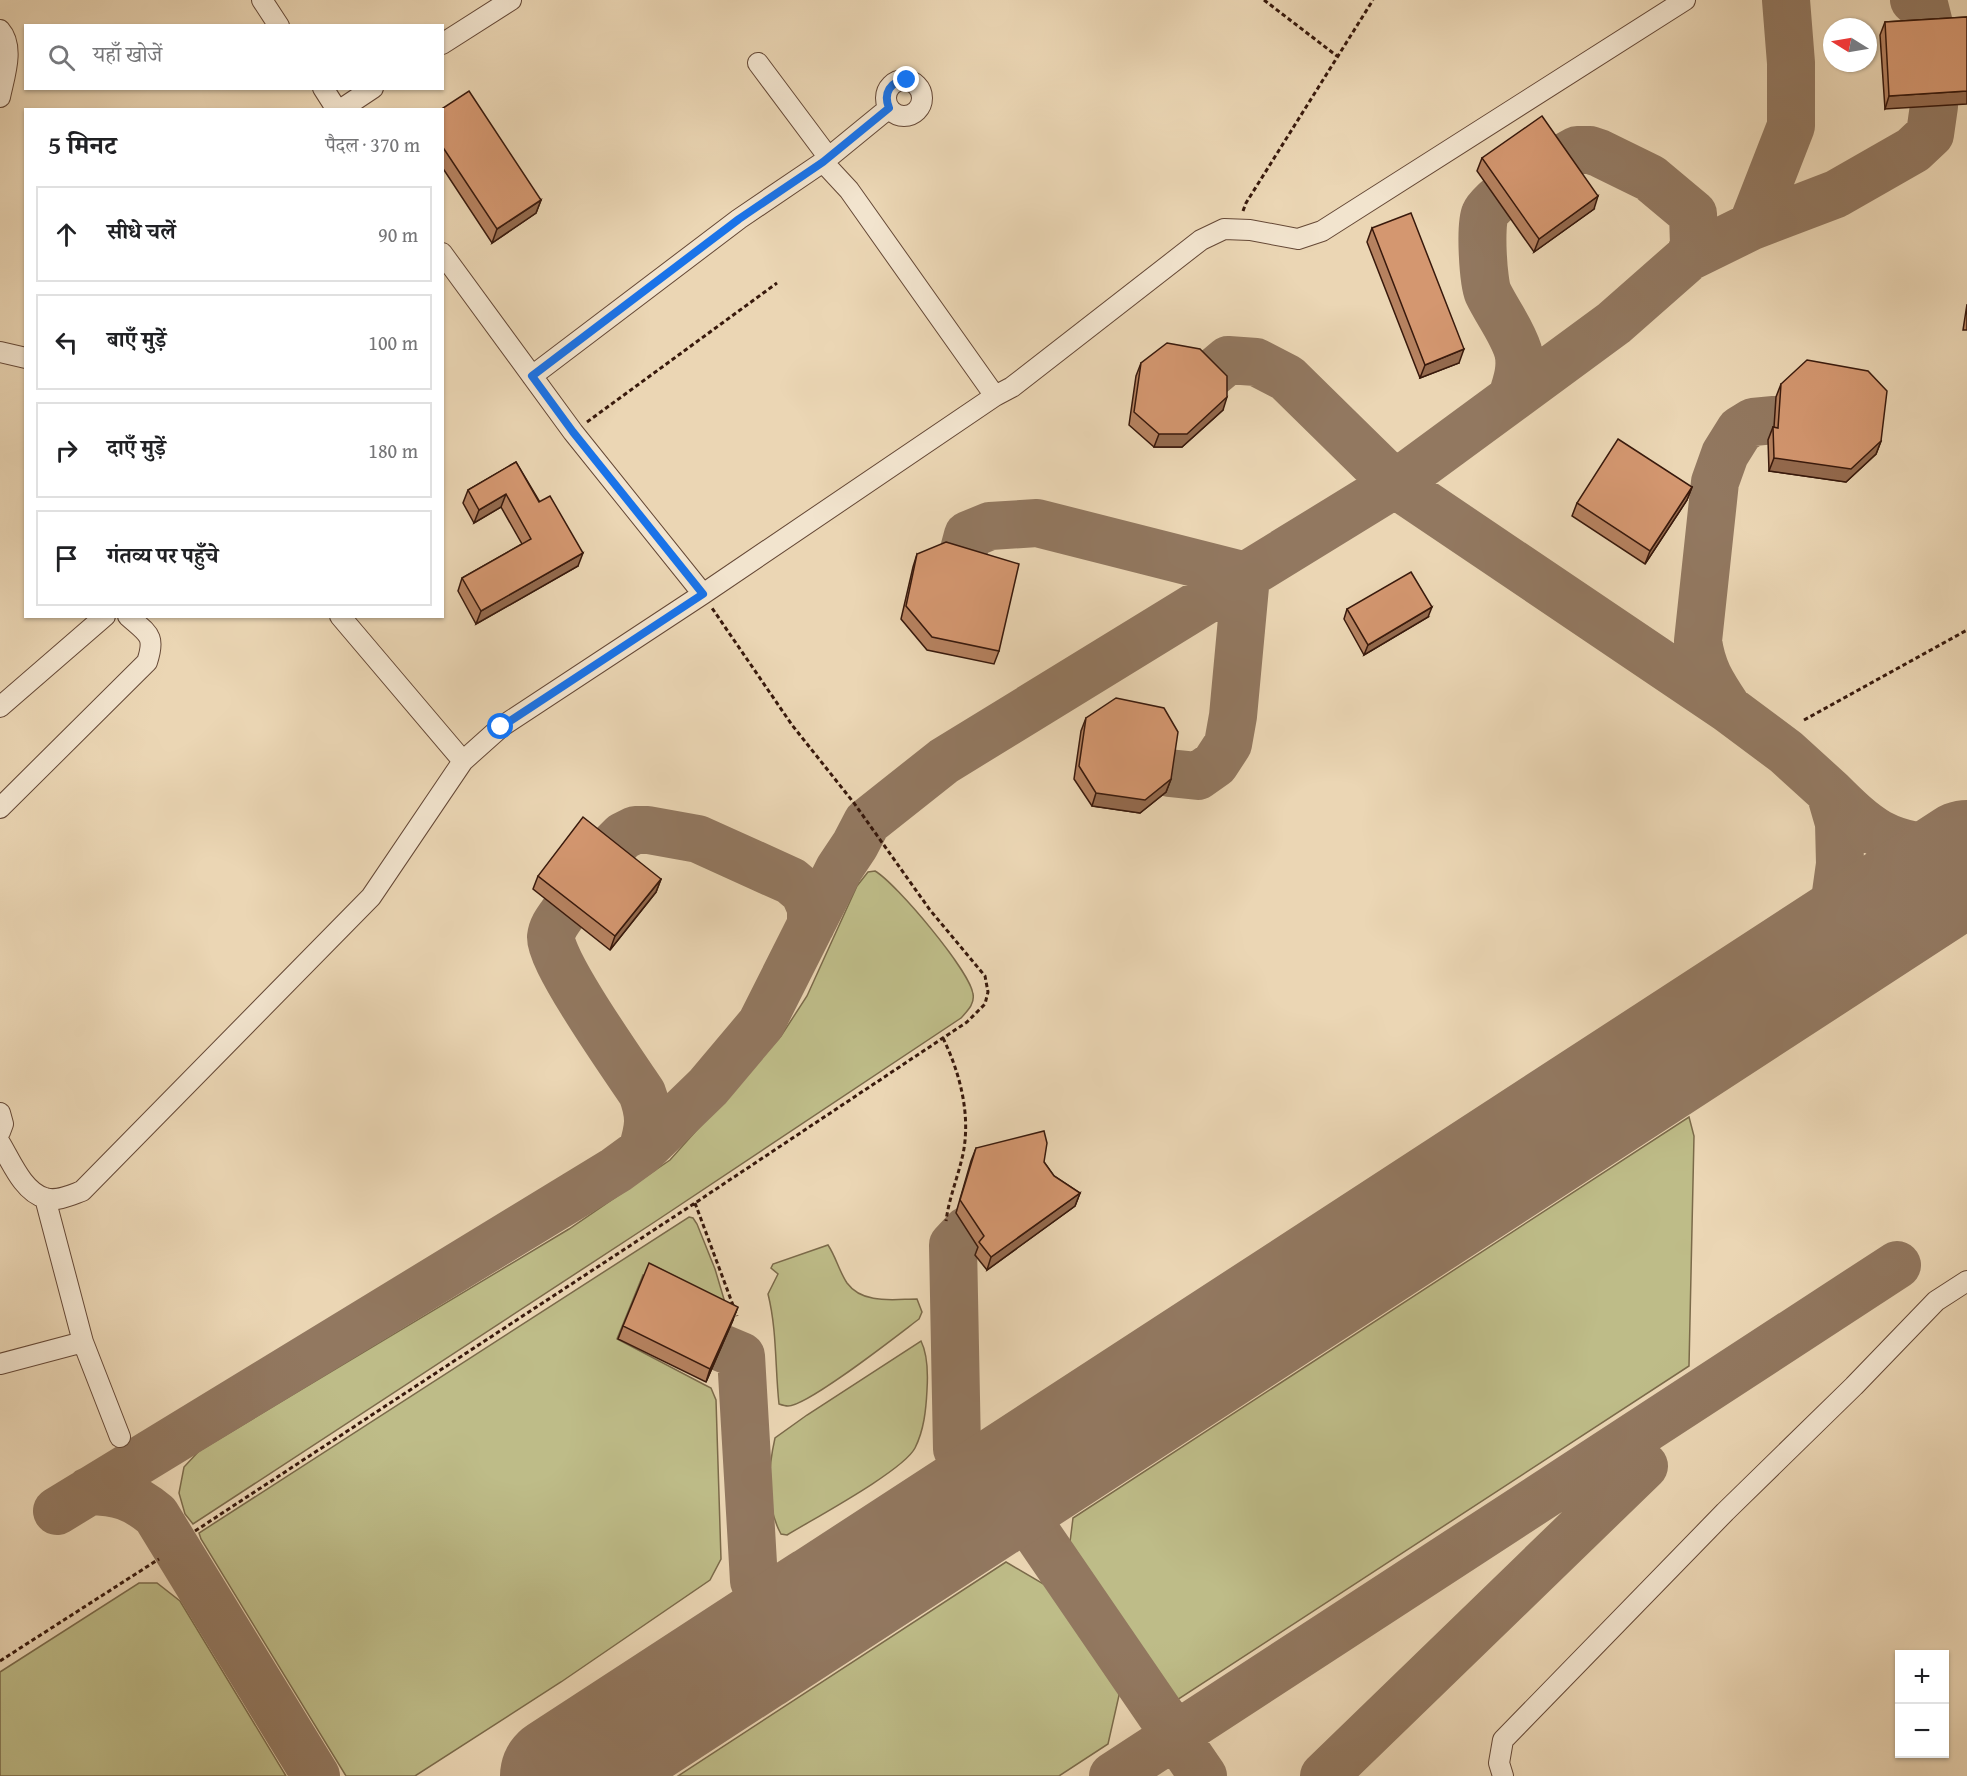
<!DOCTYPE html>
<html lang="hi">
<meta charset="utf-8">
<style>
body{margin:0;font-family:"Gentium Book Plus","Noto Serif Devanagari",serif;background:#f6f6f6;color:#202124}
.controls{position:absolute;right:18px;bottom:18px;display:grid;overflow:hidden;border-radius:0px;box-shadow:0 2px 4px #0004}
.controls button{width:54px;height:54px;display:grid;place-items:center;padding:0;border:0;border-bottom:2px solid #e0e0e0;background:#fff;color:#202124;font:30px sans-serif}
.compass{position:absolute;left:1823px;top:18px;width:54px;height:54px;border-radius:50%;background:#fff;box-shadow:0 2px 4px #0004;rotate:281deg}
.stop{position:absolute;width:18px;height:18px;margin:-14px;border:4px solid #1a73e8;border-radius:50%;background:#fff}
.stop.end{background:#1a73e8;border-color:#fff;box-shadow:0 2px 6px #0008}
.list{margin:0;padding:0;list-style:none}
h2{display:flex;justify-content:space-between;align-items:center;height:78px;margin:0;padding:0 24px;font-size:26px}
h2 small{font-size:20px;font-weight:400;color:#757577}
.list li{display:grid;grid-template-columns:39px 1fr auto;gap:18px;align-items:center;box-sizing:border-box;height:96px;margin:0 12px 12px;padding:0 12px;border:2px solid #e0e0e0;border-radius:0px}
.list b{display:block;font-size:22px;white-space:nowrap}
.list em{font-size:20px;font-style:normal;color:#757577}
.icon{flex:none;width:33px;height:33px;fill:none;stroke:currentColor;stroke-width:2;stroke-linecap:round;stroke-linejoin:round}
.map{position:relative;flex:none;width:1967px;height:1776px;overflow:hidden}
.search{position:absolute;background:#fff;box-shadow:0 2px 4px #0004;left:24px;top:24px;width:420px;height:66px;display:flex;align-items:center;gap:15px;box-sizing:border-box;padding:0 21px;border-radius:0px;color:#757577;font-size:22px}
.panel{position:absolute;background:#fff;box-shadow:0 2px 4px #0004;left:24px;top:108px;width:420px;height:510px;border-radius:0px}
.map>svg:first-child{display:block}
.green{fill:#bebc88;stroke:#7b6a4a;stroke-width:1.5}
.lines{fill:none;stroke-linecap:round;stroke-linejoin:round}
.taxiway{stroke:#927860;stroke-width:48}
.runway{stroke:#927860;stroke-width:122}
.minor-casing{stroke:#654836;stroke-width:22}
.path{stroke:#38190c;stroke-width:3;stroke-dasharray:4.5 3;stroke-linecap:butt}
.minor{stroke:#f2e4ce;stroke-width:20}
.wall{fill:#b68260;stroke:#38190c;stroke-width:1.5}
.shaded-wall{fill:#946a4e;stroke:#38190c;stroke-width:1.5}
.building{fill:#d49770;stroke:#38190c;stroke-width:1.5}
.route{stroke:#1a73e8;stroke-width:8}
</style>
<div class="map">
<svg width="1967" height="1776" viewBox="0 0 1967 1776">
<rect width="100%" height="100%" fill="#ebd6b4"/>
<filter id="stains"><feTurbulence type="fractalNoise" baseFrequency=".00333" numOctaves="4"/><feColorMatrix values="0 0 0 0 .2 0 0 0 0 .09 0 0 0 0 .02 0 0 0 .5 -.17"/></filter>
<radialGradient id="worn" r=".72"><stop offset=".6" stop-color="#630" stop-opacity="0"/><stop offset="1" stop-color="#630" stop-opacity=".3"/></radialGradient>
<!-- green -->
<path class="green" d="M875,871c21,12 95,100 98,123 2,10 -6,17 -12,24l-305,203 -463,303 -8,-10 -6,-21 5,-26 15,-16 370,-222 101,-69 111,-124 26,-40 50,-110 11,-14z
M1689,1117l5,19 -5,230 -515,336 -104,-160 3,-24z
M689,1217l4,1 4,6 18,45 14,47 -86,-41 -26,64 88,46 6,3 5,12 5,159 -11,21 -149,102 -146,94h-69l-145,-237 -2,-6z
M828,1245c8,12 11,26 19,38 16,22 48,16 70,16l5,13 -3,7c-20,15 -111,87 -131,87 -3,0 -6,-1 -9,-2 -4,-37 -2,-74 -11,-110l10,-20 -7,-6 2,-4z
M921,1341c7,14 7,33 6,49 -1,20 -3,40 -12,58 -12,23 -102,71 -128,87l-6,-1c-16,-29 -13,-65 -6,-96l32,-23z
M1006,1562l41,24 73,105 -12,53 -49,32h-381z
M139,1583h18l23,18 106,175h-286v-104z"/>
<g class="lines">
<!-- taxiway -->
<path class="taxiway" d="M1914,0l11,8 6,24
M1559,160l18,-10h13l9,3 51,25 43,36 1,31 -5,12
M1497,200c-4,4 -10,9 -12,14 -5,11 -2,67 3,79 9,19 24,38 30,58 4,16 -1,31 -6,46
M1752,226l39,-100v-63l-5,-63
M1209,376l19,-16 28,2 31,16 108,106 332,224 59,44 44,40 9,31 1,41 -5,36 -17,58
M961,561l7,-26 22,-9 47,-3 209,53 -13,140 -5,28 -13,20 -17,12 -29,-3
M1727,707c-16,-24 -25,-38 -29,-66l17,-159 10,-28 15,-24 13,-8 21,-2
M1830,792c15,15 31,31 50,42 26,14 59,16 87,15
M606,853l17,-17 12,-6h13l50,9 93,42 13,11 7,16v17
M563,913c-5,7 -11,14 -12,24 -2,23 75,132 91,156 9,24 7,34 0,58
M722,1348l19,8 13,225
M957,1449l-4,-204 14,-15
M1005,1487l198,289
M89,1491c30,1 44,5 67,24l160,261
M57,1511l559,-341 26,-19 66,-64 53,-63 78,-155 16,-24 12,-23 77,-61 451,-277 219,-161 75,-66 63,-31 84,-32 77,-44 17,-16 4,-28
M1113,1776l784,-511
M1324,1776l320,-310"/>
<!-- runway -->
<path class="runway" d="M1967,861c-405,264 -810,527 -1215,791l1215,-791
M561,1776l261,-170"/>
<defs>
<path id="minor" d="M262,0l17,26
M0,30c15,17 4,47 0,67
M442,44l69,-44
M758,63l71,95
M886 98a18 18 0 1 1 36 0a18 18 0 1 1-36 0Z
M323,88l14,22
M340,110l33,-22
M823,162l26,28 146,206
M442,253l131,179 130,162
M0,352l26,6
M532,376l207,-157 84,-57 66,-54
M340,616l123,145
M0,707l105,-91
M0,808l147,-146c9,-27 1,-28 -19,-46
M0,1113l3,11 -3,8
M0,1143c11,18 23,49 45,55 12,4 26,-3 37,-7l289,-294 92,-136 38,-34 202,-133 292,-198 17,-9 189,-147 23,-11 26,1 48,9 24,-8 363,-231
M45,1198l38,144 37,95
M0,1364l83,-22
M1503,1776l-4,-13 4,-23 222,-228 129,-126 82,-85 31,-20"/>
</defs>
<!-- minor casing -->
<use href="#minor" class="minor-casing"/>
<!-- path -->
<path class="path" d="M1264,0l73,56
M1243,211l3,-8 127,-203
M587,422l190,-139
M1804,720l163,-90
M943,1038c17,35 28,77 20,116 -5,23 -14,44 -17,67
M695,1203l42,113
M195,1531l500,-328 272,-181 18,-18 3,-12 -3,-16 -55,-66 -76,-107 -62,-78 -80,-117
M0,1661l159,-102"/>
<!-- minor -->
<use href="#minor" class="minor"/>
</g>
<!-- wall -->
<path class="wall" d="M1967,17l-82,92 -5,-74 5,-13z
M442,110l99,90 -5,13 -44,30 -50,-76z
M1482,158l112,51 -60,43 -57,-81z
M1372,228l87,135 -39,15 -53,-136z
M1967,304v26h-4z
M1141,363l82,47 -41,37h-28l-25,-22 7,-49z
M1781,384l100,57 -5,13 -30,28 -77,-11 -1,-31 5,-13h1l2,-30z
M516,462l62,104 -102,58 -18,-33 4,-13 60,-34 -21,-37 -27,16 -11,-20 5,-13z
M1692,487l-5,13 -42,64 -73,-48 5,-13z
M917,554l82,97 -5,13 -67,-14 -26,-31 12,-52z
M1347,609l81,8 -64,38 -20,-36z
M1086,718l85,61 -5,13 -26,21 -48,-7 -18,-27 7,-48z
M538,876l123,3 -5,13 -46,58 -77,-61z
M976,1148l68,14 10,14 26,17 -5,13 -88,64 -12,-15 3,-8 -22,-34 15,-52z
M733,1320l-27,62 -88,-43 5,-13z"/>
<!-- shaded-wall -->
<path class="shaded-wall" d="M1967,91v13l-82,5 4,-13z
M1598,196l-4,13 -60,43 5,-13z
M541,200l-5,13 -44,30 5,-14z
M1464,349l-5,14 -39,15 5,-13z
M1227,397l-4,13 -41,37h-28l5,-13z
M1881,441l-5,13 -30,28 -77,-11 5,-13z
M1692,487l-5,13 -42,64 5,-13z
M506,494l-5,13 -27,16 5,-13z
M583,553l-5,13 -102,58 5,-13z
M1432,607l-4,10 -64,38 4,-10z
M1171,779l-5,13 -26,21 -48,-7 4,-13z
M661,879l-5,13 -46,58 5,-14z
M1080,1193l-5,13 -88,64 4,-13z
M738,1307l-5,13 -27,62 4,-13z"/>
<!-- building -->
<path class="building" d="M1967,17v74l-78,5 -4,-74z
M469,91l72,109 -44,29 -55,-83v-36h-2z
M1542,116l56,80 -59,43 -57,-81z
M1411,213l53,136 -39,16 -53,-137z
M1167,343l33,6 27,27v21l-40,37h-28l-25,-22 7,-49z
M1807,360l61,11 19,20 -6,50 -30,28 -77,-11 -1,-31 5,1 3,-44z
M1618,439l74,48 -42,64 -73,-48z
M516,462l23,40 11,-6 33,57 -102,58 -19,-33 69,-39 -25,-45 -27,16 -11,-20z
M946,542l73,22 -20,87 -67,-14 -26,-31 11,-52z
M1411,572l21,35 -64,38 -21,-36z
M1116,698l48,10 14,24 -7,47 -26,21 -49,-7 -17,-27 7,-48z
M583,817l78,62 -46,57 -77,-60z
M1044,1131l3,12 -3,19 10,14 26,17 -89,64 -12,-15 5,-6 -24,-36 16,-52z
M649,1263l89,44 -28,62 -87,-43z"/>
<g class="lines">
<!-- route -->
<path class="route" d="M501,727l202,-133 -130,-162 -41,-56 207,-157 84,-57 66,-54c-6,-15 1,-27 18,-28"/>
</g>
<rect width="100%" height="100%" filter="url(#stains)"/>
<rect width="100%" height="100%" fill="url(#worn)"/>
</svg>
<div class="controls">
<button>+</button>
<button>−</button>
</div>
<svg class="compass" viewBox="-18 -18 36 36"><path d="M0-13l5 13h-10z" fill="#e53935"/><path d="M0 13l5-13h-10z" fill="#757577"/></svg>
<div class="stop" style="left:501px;top:727px"></div>
<div class="stop end" style="left:907px;top:80px"></div>
<div class="search"><svg class="icon" aria-label="search" viewBox="0 0 24 24"><circle cx="10" cy="10" r="6"/><path d="M15 15l6 6"/></svg>यहाँ खोजें</div>
<section class="panel">
<h2>5 मिनट<small>पैदल · 370 m</small></h2>
<ul class="list">
<li><svg class="icon" aria-label="ahead" viewBox="0 0 24 24"><path d="M12 20V5M6 11l6-6 6 6"/></svg><div><b>सीधे चलें</b></div><em>90 m</em></li>
<li><svg class="icon" aria-label="left" viewBox="0 0 24 24"><path d="M17 20v-9H6M10 6l-5 5 5 5"/></svg><div><b>बाएँ मुड़ें</b></div><em>100 m</em></li>
<li><svg class="icon" aria-label="right" viewBox="0 0 24 24"><path d="M7 20v-9h11M14 6l5 5-5 5"/></svg><div><b>दाएँ मुड़ें</b></div><em>180 m</em></li>
<li><svg class="icon" aria-label="arrive" viewBox="0 0 24 24"><path d="M6 21V4h12l-3 4 3 4H6"/></svg><div><b>गंतव्य पर पहुँचे</b></div></li>
</ul>
</section>
</div>
